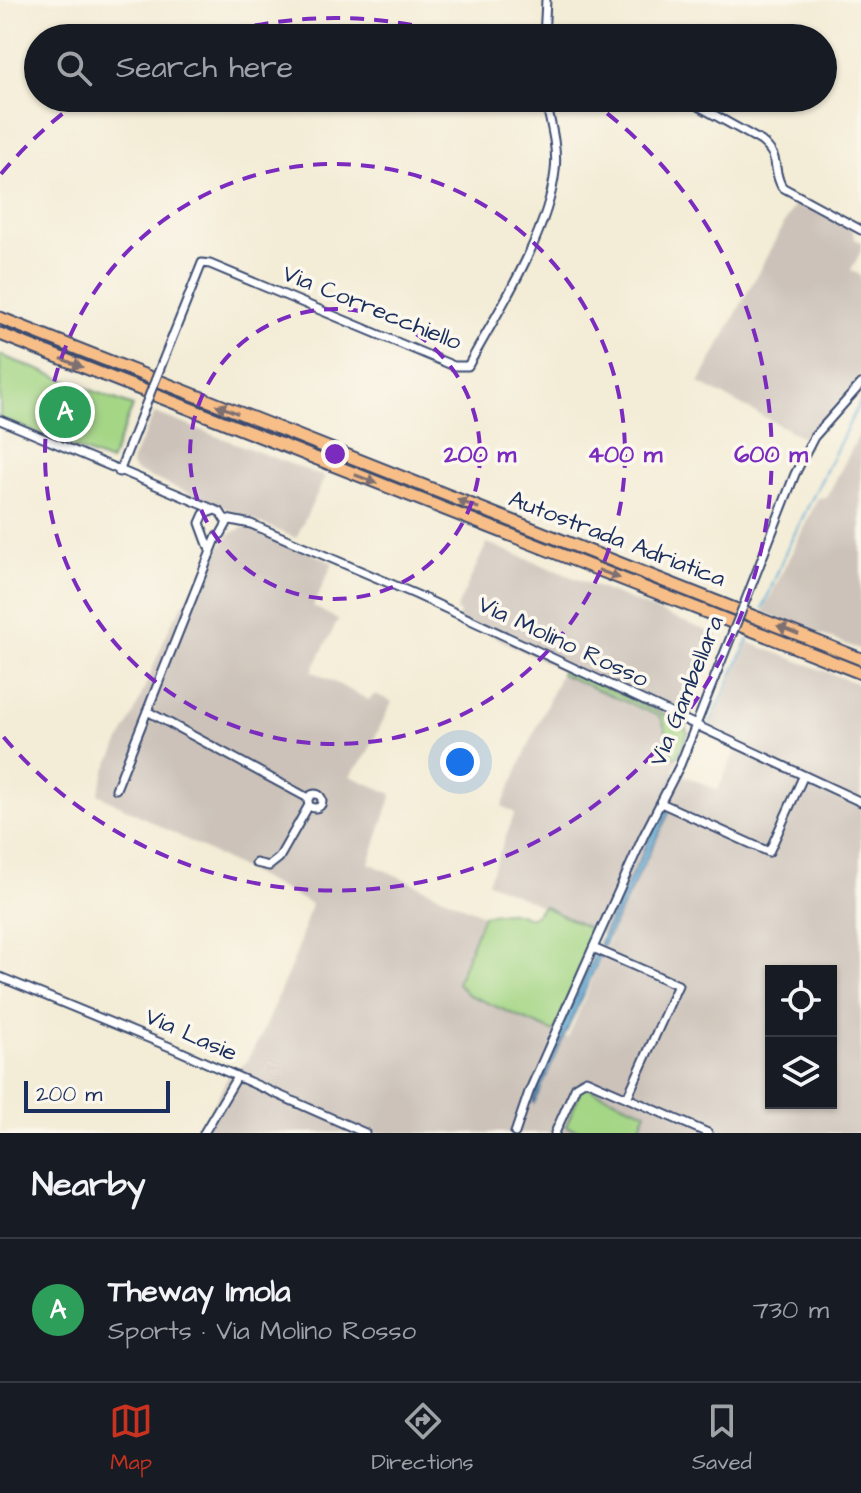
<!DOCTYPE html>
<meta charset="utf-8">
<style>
body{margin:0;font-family:"Architects Daughter",sans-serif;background:#242831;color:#f1f3f6}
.controls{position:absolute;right:24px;bottom:24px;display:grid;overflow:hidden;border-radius:0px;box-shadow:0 2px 6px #0004}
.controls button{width:72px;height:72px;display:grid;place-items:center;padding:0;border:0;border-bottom:2px solid #363941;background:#171b24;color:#f1f3f6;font:40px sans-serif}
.scale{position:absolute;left:24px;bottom:20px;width:146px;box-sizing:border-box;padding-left:8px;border:4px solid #1b2f5e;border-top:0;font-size:22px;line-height:28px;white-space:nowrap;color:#1b2f5e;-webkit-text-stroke:6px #fbf7ec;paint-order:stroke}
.you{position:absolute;left:460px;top:762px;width:28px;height:28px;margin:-20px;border:6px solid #fff;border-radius:50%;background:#1a73e8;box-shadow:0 0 0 12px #1a73e833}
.badge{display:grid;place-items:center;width:52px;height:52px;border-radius:50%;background:#c8321e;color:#fff;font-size:26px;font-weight:700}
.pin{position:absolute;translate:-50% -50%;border:4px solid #fff;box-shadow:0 2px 8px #0006}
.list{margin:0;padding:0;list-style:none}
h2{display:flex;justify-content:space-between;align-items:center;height:104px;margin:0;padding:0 32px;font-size:34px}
h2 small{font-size:26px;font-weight:400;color:#9ea1a6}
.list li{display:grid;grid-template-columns:52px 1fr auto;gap:24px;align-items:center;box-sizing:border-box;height:144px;padding:0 32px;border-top:2px solid #363941}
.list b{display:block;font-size:30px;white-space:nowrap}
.list p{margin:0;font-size:26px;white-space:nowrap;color:#9ea1a6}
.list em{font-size:26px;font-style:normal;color:#9ea1a6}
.icon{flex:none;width:44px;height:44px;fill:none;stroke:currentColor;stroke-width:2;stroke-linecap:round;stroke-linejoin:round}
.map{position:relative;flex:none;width:861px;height:1133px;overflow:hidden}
.search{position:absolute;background:#171b24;box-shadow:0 2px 6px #0004;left:24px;right:24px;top:24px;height:88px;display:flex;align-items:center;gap:20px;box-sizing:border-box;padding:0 28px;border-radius:44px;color:#9ea1a6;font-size:30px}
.sheet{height:248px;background:#171b24}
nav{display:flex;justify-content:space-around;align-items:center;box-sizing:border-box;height:112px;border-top:2px solid #363941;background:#171b24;font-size:22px;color:#9ea1a6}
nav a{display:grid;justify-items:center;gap:4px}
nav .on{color:#c8321e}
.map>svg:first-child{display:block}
.industrial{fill:#ccc2b9;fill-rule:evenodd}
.green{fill:#a5d686;stroke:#608272;stroke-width:2}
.water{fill:#59a8d3;stroke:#3a6c98;stroke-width:2}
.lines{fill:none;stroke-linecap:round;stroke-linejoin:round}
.stream{stroke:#59a8d3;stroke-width:2}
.minor-casing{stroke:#3b4b70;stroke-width:11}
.highway-casing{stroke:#3b4b70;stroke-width:15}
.minor{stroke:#fff;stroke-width:7}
.highway{stroke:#f7be88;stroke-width:11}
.minor-bridge-casing{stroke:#3b4b70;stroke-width:11;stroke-linecap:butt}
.minor-bridge{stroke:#fff;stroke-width:7}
.oneway{fill:#7e6f71}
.ring{fill:none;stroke:#7b2cbf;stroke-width:4;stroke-dasharray:14 10}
.labels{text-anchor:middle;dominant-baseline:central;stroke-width:7;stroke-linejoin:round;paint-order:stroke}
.street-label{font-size:24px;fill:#1b2f5e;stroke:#fbf7ec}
.centre{fill:#7b2cbf;stroke:#fbf7ec;stroke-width:4}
.ring-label{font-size:24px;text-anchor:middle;font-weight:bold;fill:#7b2cbf;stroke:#fbf7ec;stroke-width:7;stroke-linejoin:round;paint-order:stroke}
</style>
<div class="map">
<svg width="861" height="1133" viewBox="0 0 861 1133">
<rect width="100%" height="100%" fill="#fbf7ec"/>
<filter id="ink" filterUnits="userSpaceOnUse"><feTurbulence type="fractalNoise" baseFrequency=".0125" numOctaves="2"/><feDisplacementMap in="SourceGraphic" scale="16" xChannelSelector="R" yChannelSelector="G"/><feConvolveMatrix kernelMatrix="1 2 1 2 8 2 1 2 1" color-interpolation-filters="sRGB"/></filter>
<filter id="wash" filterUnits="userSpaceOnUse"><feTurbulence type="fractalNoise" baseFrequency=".006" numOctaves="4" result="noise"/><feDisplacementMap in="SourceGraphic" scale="32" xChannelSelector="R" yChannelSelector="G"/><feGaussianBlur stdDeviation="1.8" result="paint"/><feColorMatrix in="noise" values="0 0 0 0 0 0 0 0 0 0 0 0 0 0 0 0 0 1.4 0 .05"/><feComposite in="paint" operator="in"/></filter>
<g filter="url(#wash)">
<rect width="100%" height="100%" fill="#f3ecd6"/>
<!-- industrial -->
<path class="industrial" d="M797,200l55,29 3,10 6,3v9l-10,19 10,6v100l-55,63 -107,-56z
M155,413l170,64 -29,61 -160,-67 -5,-5 1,-7z
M861,431v219l-98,-38 55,-114 9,-1z
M244,527h11l78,36 -20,43 25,14 -26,51 57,29 6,-6 17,8 -26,54 -16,20 42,18 -23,69 114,52 -26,69 10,10 101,44 42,-101 -122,-55 27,-69 -13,-7 60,-136 -104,-51 2,-6 -4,-3 31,-67 230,92 -43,136 44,19 21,-47 -29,-15 38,-86 113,43v448h-663l30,-56 17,-14 16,-27 35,-82 15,-50 -213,-110 8,-25 27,-53 38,-92 49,-78 9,-12zM771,971h60v132h-60z"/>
<!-- green -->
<path class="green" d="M0,355l133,51 -23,56 -110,-44z
M563,668l119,55 6,10 -11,24 -8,-2 3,-7 -11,-31 -100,-43z
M543,906l52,25 -41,101 -87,-38 -10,-11 26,-68c8,-1 18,-3 27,-3 19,1 16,15 33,-6z
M583,1082l8,1 1,7 54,22 -9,21h-53l-18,-7 13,-31 -3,-2z"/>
<!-- water -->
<path class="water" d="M664,809l6,2 -67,135 -4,-2 2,-5z
M595,953l6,2 -67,148 -1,-1 6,-23z"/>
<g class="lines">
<!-- stream -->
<path class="stream" d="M788,547l73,-147
M763,608l24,-59
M709,726l39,-86"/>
</g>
</g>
<g filter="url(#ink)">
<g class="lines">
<defs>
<path id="minor" d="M544,38l2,-38
M684,98l77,43c21,17 10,26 21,46l79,43
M162,363l40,-100 8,1 244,102h14c31,-56 80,-132 87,-195 3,-24 -5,-50 -10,-73
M0,420l220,92 7,11 -6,11
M119,472l23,-58
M226,519l25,5 166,71 444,207
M211,553l-11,-30 4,-9 11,-4
M743,607l52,-133 19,-37 47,-53
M147,711l161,87
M116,789l101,-253
M308 801a7 7 0 1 1 14 0a7 7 0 1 1-14 0Z
M661,803l108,49 34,-75
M256,863l13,3 10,-8 30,-53
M593,948l85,37 -51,113
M0,977l175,72 190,84
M204,1133l33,-56
M515,1133l14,-41 64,-144 51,-113 36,-70 52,-131
M555,1133l21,-47 10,-6 122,53"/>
<path id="highway" d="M0,318l861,341
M0,334l861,339"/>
</defs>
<!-- minor casing -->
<use href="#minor" class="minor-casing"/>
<!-- highway casing -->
<use href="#highway" class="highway-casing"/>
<!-- minor -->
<use href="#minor" class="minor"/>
<!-- highway -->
<use href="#highway" class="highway"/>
<defs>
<path id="minor-bridge" d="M142,414l20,-51
M732,634l11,-27"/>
</defs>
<!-- minor-bridge casing -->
<use href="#minor-bridge" class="minor-bridge-casing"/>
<!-- minor-bridge -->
<use href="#minor-bridge" class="minor-bridge"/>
</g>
<!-- one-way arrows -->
<defs><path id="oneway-solid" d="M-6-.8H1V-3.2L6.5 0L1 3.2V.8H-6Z" transform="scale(2)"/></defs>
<g class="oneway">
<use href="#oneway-solid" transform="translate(72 363) rotate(22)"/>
<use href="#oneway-solid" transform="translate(227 409) rotate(-158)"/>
<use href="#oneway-solid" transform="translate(366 479) rotate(21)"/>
<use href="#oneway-solid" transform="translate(468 504) rotate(-159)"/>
<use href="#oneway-solid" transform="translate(609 574) rotate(21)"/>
<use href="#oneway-solid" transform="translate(788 630) rotate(-158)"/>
</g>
</g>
<!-- distance rings -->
<g class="ring">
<circle cx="335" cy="454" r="145"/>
<circle cx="335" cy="454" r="290"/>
<path d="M1 174A436 436 0 0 1 82 99M208 37A436 436 0 0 1 462 37M588 99A436 436 0 1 1 1 734"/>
</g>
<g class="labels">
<!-- street labels -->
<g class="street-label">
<text transform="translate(372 308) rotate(22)">Via Correcchiello</text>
<text transform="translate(617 539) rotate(21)">Autostrada Adriatica</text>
<text transform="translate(563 642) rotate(25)">Via Molino Rosso</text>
<text transform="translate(687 691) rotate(-68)">Via Gambellara</text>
<text transform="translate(191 1035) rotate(24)">Via Lasie</text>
</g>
</g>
<circle cx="335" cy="454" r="12" class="centre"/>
<g class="ring-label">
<text x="480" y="462">200 m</text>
<text x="625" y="462">400 m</text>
<text x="771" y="462">600 m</text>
</g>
</svg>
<div class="controls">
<button><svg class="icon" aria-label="locate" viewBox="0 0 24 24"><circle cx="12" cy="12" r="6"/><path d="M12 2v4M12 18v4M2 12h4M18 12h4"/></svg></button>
<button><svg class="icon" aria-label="layers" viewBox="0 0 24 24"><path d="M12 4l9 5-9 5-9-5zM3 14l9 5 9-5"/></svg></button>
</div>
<div class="scale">200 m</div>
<div class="you"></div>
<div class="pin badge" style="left:65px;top:412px;background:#2e9e5b">A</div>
<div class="search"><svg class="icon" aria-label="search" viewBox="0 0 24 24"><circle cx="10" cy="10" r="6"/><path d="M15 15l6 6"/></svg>Search here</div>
</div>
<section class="sheet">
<h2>Nearby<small></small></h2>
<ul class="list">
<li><span class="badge" style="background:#2e9e5b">A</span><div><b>Theway Imola</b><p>Sports · Via Molino Rosso</p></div><em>730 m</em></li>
</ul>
</section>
<nav>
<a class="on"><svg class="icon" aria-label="map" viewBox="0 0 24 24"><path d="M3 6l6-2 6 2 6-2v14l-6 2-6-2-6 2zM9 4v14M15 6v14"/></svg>Map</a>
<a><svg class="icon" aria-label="directions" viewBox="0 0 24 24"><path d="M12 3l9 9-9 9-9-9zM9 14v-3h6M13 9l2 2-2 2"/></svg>Directions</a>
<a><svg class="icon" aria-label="saved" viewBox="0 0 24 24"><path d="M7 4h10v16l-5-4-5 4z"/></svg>Saved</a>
</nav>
